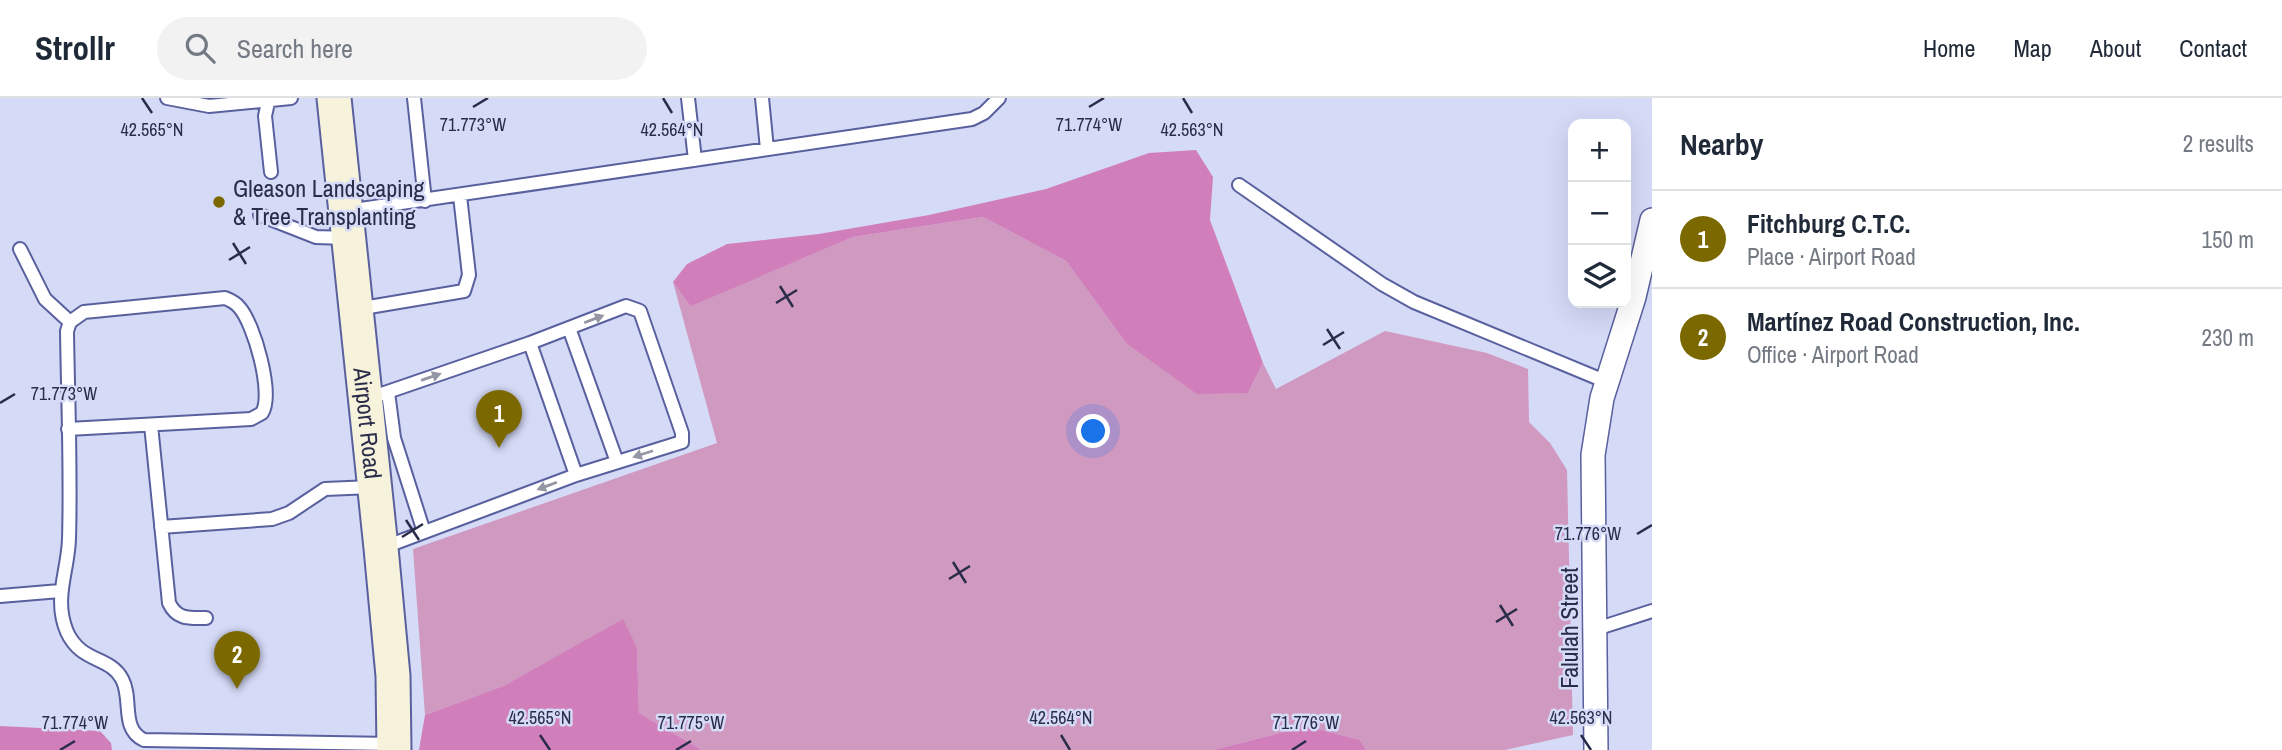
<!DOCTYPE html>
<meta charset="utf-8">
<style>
body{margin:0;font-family:"Archivo Narrow",sans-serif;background:#f2f2f3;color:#1f2937}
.controls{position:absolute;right:21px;top:21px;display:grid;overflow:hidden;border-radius:14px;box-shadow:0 7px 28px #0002}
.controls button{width:63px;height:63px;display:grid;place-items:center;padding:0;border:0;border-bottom:2px solid #e0e1e3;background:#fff;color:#1f2937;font:35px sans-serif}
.you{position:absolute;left:1094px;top:334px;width:24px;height:24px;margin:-18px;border:5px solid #fff;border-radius:50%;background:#1a73e8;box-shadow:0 0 0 10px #1a73e833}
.badge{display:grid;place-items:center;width:46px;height:46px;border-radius:50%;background:#7b6900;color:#fff;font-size:23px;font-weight:700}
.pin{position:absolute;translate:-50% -58px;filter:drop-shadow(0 2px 4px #0008)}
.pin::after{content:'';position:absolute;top:37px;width:24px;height:21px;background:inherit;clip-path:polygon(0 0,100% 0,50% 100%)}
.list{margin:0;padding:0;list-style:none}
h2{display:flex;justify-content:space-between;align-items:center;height:91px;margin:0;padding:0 28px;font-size:30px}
h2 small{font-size:23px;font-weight:400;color:#747a83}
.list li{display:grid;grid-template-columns:46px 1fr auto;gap:21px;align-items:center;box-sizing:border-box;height:98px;padding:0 28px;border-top:2px solid #e0e1e3}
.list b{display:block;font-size:26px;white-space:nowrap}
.list p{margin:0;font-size:23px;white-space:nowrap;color:#747a83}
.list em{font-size:23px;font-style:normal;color:#747a83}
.icon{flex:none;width:38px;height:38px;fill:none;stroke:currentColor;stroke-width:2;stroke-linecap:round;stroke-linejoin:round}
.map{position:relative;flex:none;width:1652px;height:652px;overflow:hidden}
header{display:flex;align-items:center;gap:42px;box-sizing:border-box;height:98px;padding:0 35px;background:#fff;border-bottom:2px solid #e0e1e3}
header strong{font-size:33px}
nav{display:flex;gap:38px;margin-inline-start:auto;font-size:24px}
.search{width:490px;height:63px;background:#f2f2f3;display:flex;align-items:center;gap:18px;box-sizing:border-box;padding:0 24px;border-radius:38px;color:#747a83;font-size:26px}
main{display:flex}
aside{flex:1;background:#fff}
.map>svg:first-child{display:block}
.green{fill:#d099c0}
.forest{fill:#d07fba}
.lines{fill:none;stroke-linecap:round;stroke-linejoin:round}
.service-casing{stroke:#59609e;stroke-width:16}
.minor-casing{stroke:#59609e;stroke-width:26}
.secondary-casing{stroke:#59609e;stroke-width:37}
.service{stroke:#fff;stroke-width:12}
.minor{stroke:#fff;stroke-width:23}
.secondary{stroke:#f6f2db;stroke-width:33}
.oneway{fill:#9496a4}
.ticks{fill:none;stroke:#2a2d49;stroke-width:2.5}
.poi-dot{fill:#7b6900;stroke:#d5daf7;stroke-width:2.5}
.labels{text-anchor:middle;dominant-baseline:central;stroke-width:5;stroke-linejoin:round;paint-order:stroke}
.poi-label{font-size:24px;fill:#2a2d49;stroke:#d5daf7;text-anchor:start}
.street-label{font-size:24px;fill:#2a2d49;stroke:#d5daf7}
.ticks-label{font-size:18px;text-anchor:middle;fill:#2a2d49;stroke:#d5daf7;stroke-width:5;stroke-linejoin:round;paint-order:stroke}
</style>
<header>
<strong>Strollr</strong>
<div class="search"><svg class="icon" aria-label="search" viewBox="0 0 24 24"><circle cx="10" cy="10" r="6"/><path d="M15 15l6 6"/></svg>Search here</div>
<nav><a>Home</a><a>Map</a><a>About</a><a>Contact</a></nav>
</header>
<main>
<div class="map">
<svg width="1652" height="652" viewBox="0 0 1652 652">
<rect width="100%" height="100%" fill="#d5daf7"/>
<!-- green -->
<path class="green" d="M983,119l83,44 60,82 122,50 15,-30 13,26 109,-58 102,22 41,16 1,53 21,21 17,27 6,265 -68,15h-139l-6,-10 -53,-14 -94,24h-511l-63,-37 -2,-64 -15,-29 -119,66 -78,29 -12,-166 304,-106 -44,-161 19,23 161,-68z"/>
<!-- forest -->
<path class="forest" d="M1196,52l17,27 -3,43 53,143 -15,30 -51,1 -71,-51 -60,-82 -83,-44 -130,20 -162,69 -18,-24 14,-18 40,-20 92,-10 110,-19 117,-26 103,-36z
M623,521l14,29 2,65 63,37h-283l6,-35 78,-29z
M0,628l100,5 11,12 1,7h-112z
M1307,628l53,14 6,10h-153z"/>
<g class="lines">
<defs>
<path id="service" d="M167,0l42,8 82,-8
M269,0l-4,18 6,56
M414,0l11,103
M688,0l7,62
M762,0l5,51
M1239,87l143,99 32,18 193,80
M347,113l625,-92 12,-6 15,-15
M260,117l56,22 30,1
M20,151l25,50 25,23
M357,211l107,-18 5,-16 -9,-79
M569,230l48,134
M530,245l96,-37 14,5 42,122v9l-106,33
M388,294l6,46 30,94
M367,301l163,-56 46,132 -194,73
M151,327l18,178c8,17 21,15 37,15
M68,331l183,-10 11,-6c12,-19 -8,-90 -23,-106 -4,-5 -9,-7 -14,-9l-141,14 -14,10 -3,9c1,69 4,139 2,208 -1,33 -16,60 -2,93 14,31 43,24 55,47 11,20 -2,50 22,61l249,4
M161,429l111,-8 17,-6 36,-24 47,-2
M0,498l60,-5
M1596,531l56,-18"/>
<path id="minor" d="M1596,652l-3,-295 9,-57 32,-101 18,-77"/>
<g id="secondary">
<path id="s1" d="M334,0l47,450 12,128 1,74"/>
</g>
</defs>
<!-- service casing -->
<use href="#service" class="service-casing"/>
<!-- minor casing -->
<use href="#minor" class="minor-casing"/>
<!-- secondary casing -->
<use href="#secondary" class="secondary-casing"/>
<!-- service -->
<use href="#service" class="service"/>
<!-- minor -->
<use href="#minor" class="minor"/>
<!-- secondary -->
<use href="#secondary" class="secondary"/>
</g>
<!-- one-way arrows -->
<defs><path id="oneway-solid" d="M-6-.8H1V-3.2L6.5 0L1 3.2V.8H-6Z" transform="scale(1.75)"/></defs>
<g class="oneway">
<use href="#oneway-solid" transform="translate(594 221) rotate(-21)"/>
<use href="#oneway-solid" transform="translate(431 279) rotate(-19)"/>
<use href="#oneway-solid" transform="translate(643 356) rotate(162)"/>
<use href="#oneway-solid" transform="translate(547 388) rotate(159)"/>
</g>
<!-- ticks -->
<path class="ticks" d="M142,0l10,15M663,0l9,15M1183,0l9,15M473,9l15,-9M1089,9l15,-9M233,145l13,21M229,162l21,-13M780,188l13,21M776,205l21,-13M1327,231l13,20M1323,247l21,-13M0,305l15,-9M406,422l13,20M1637,436l15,-9M402,439l21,-13M953,464l13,21M949,481l21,-13M1500,507l13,21M1496,524l21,-13M540,637l10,15M1061,637l9,15M1581,637l10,15M60,652l15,-9M676,652l15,-9M1292,652l14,-9"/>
<!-- markers -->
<circle class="poi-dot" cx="219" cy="104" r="7"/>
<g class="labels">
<!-- poi labels -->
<g class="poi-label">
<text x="233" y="90">Gleason Landscaping<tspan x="233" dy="28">&amp; Tree Transplanting</tspan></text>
</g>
<!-- street labels -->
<g class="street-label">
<text stroke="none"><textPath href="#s1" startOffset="327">Airport Road</textPath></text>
<text transform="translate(1569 530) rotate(-90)">Falulah Street</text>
</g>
</g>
<g class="ticks-label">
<text x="473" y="33">71.773°W</text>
<text x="1089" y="33">71.774°W</text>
<text x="152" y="38">42.565°N</text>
<text x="672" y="38">42.564°N</text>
<text x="1192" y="38">42.563°N</text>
<text x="64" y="302">71.773°W</text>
<text x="1588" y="442">71.776°W</text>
<text x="540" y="626">42.565°N</text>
<text x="1061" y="626">42.564°N</text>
<text x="1581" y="626">42.563°N</text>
<text x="75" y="631">71.774°W</text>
<text x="691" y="631">71.775°W</text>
<text x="1306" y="631">71.776°W</text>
</g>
</svg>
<div class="controls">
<button>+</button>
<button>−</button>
<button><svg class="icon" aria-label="layers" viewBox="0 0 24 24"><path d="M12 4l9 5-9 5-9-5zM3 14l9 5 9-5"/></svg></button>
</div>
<div class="you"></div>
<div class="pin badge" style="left:499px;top:350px">1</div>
<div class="pin badge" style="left:237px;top:591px">2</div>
</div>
<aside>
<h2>Nearby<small>2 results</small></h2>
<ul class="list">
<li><span class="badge">1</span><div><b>Fitchburg C.T.C.</b><p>Place · Airport Road</p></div><em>150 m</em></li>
<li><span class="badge">2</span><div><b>Martínez Road Construction, Inc.</b><p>Office · Airport Road</p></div><em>230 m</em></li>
</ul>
</aside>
</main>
